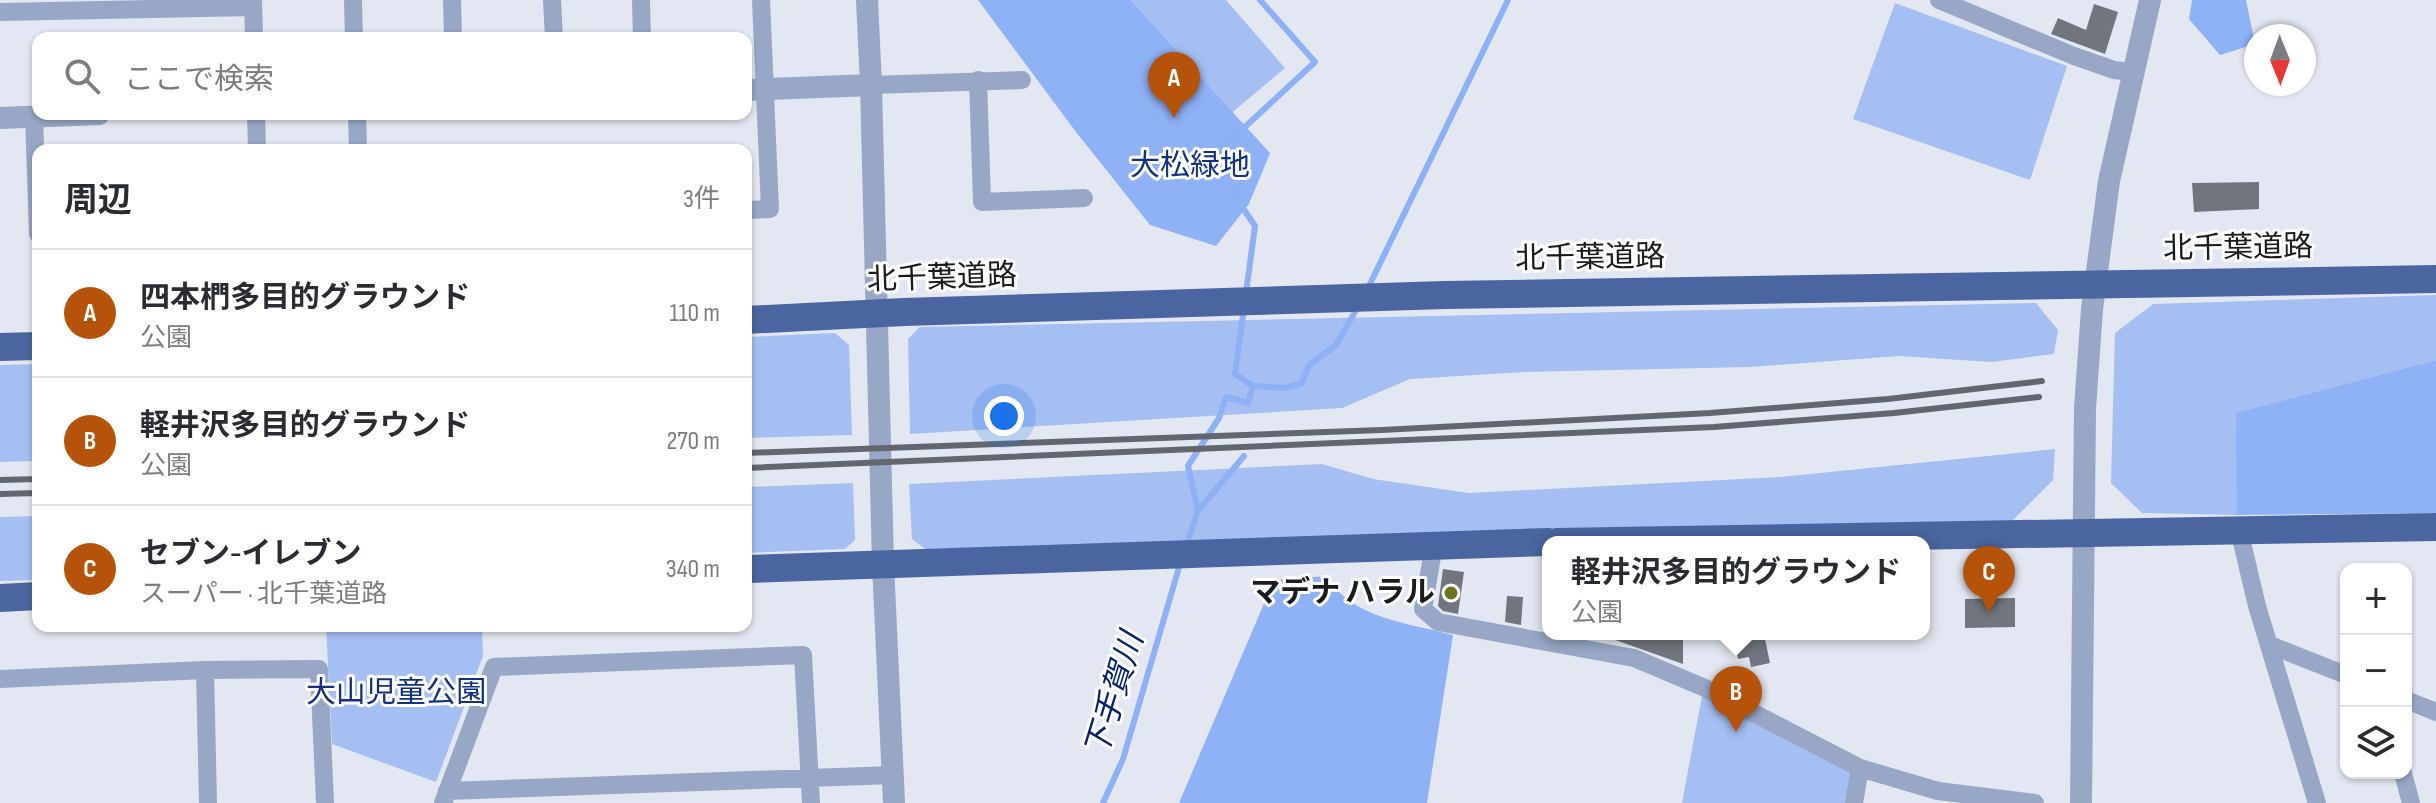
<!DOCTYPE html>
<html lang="ja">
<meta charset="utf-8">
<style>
body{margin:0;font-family:"Sofia Sans Condensed","Noto Sans JP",sans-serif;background:#f2f2f3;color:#2b2b33}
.controls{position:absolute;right:24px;bottom:24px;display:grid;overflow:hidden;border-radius:16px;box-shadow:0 2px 6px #0004}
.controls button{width:72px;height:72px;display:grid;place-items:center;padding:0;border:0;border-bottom:2px solid #e1e1e2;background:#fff;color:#2b2b33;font:40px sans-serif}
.compass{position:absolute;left:2244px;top:24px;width:72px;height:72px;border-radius:50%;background:#fff;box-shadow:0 2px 6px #0004;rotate:179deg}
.you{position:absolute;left:1004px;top:416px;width:28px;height:28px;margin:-20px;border:6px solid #fff;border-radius:50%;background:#1a73e8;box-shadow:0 0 0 12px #1a73e833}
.badge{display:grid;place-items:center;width:52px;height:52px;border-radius:50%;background:#b45309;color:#fff;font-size:26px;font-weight:700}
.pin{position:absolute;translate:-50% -66px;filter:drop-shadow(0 2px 4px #0008)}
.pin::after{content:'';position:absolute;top:42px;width:28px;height:24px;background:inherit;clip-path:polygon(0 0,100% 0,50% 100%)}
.popup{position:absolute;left:1542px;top:536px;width:388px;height:104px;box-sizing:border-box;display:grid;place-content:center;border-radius:16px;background:#fff;filter:drop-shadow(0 2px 6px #0005);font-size:26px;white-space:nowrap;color:#7c7c81}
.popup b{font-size:30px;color:#2b2b33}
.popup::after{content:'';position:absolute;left:50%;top:100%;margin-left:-16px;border:16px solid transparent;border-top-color:#fff}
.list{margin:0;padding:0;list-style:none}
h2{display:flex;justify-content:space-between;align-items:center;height:104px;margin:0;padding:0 32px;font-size:34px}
h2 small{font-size:26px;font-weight:400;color:#7c7c81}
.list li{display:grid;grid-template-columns:52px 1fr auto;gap:24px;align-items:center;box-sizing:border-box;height:128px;padding:0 32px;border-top:2px solid #e1e1e2}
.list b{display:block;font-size:30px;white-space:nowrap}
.list p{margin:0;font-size:26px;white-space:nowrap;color:#7c7c81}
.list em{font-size:26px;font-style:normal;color:#7c7c81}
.icon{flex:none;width:44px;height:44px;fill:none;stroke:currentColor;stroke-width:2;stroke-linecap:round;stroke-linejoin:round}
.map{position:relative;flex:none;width:2436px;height:803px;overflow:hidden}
.search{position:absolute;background:#fff;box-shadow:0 2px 6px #0004;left:32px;top:32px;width:720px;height:88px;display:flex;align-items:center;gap:20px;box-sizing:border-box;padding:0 28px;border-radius:16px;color:#7c7c81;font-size:30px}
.panel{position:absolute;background:#fff;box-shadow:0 2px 6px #0004;left:32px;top:144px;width:720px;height:488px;border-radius:16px}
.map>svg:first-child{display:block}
.green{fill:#a5bff3}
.forest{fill:#8fb1f6}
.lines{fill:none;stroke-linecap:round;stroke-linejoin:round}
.stream{stroke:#8eb0f5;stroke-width:6}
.building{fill:#71767e}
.minor{stroke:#97a7c5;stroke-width:18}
.tertiary{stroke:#97a7c5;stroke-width:22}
.trunk{stroke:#4a659f;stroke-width:28}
.rail{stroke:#63666c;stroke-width:6}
.poi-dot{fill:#6e741d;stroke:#fff;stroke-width:3}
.labels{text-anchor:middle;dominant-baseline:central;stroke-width:6;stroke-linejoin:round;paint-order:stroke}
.park-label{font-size:30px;fill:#11307e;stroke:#fff}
.street-label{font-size:30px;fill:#191b1e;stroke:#fff}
.poi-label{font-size:30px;font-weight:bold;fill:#191b1e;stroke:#fff;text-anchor:end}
.water-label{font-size:32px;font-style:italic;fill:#05206d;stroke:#fff}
</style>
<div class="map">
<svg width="2436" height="803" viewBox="0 0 2436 803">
<rect width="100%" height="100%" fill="#e2e7f1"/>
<!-- green -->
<path class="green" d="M1016,0h210l59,68 -118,99z
M1895,3l172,63 -37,114 -177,-61z
M2436,295v65l-199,53v102l-95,-2 -31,-30 4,-150 38,-29z
M2036,303l22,27 -4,24 -63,8 -92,-6 -148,11 -227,5 -114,7 -68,29 -432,26 -2,-95 12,-12z
M835,333l14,12 3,90 -106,3v-101z
M38,364v97l-38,1v-97z
M2055,449l-2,31 -41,41 -1087,28 -13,-10 -3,-55 413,-20 51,15 96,14 312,-16z
M853,483l2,57 -10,9 -99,4v-66z
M38,516v64l-38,1v-64z
M326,626h156l1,30 -47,126 -104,-38z
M1702,696l150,72 -1,35h-169z"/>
<!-- forest -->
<path class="forest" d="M978,0h152l140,153 -21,51 -33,42 -66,-21 -74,-93z
M2192,0h54l9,44 -35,11 -31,-36z
M2436,360v153l-199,2 -1,-102z
M1328,576c20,42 85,48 125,59l-26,168h-248l95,-223z"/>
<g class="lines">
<!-- stream -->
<path class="stream" d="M1368,288l140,-288
M1246,293l9,-67 -25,-37 -11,-38 96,-89 -55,-62
M1244,308l-9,66 18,12 31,2 17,-4 8,-19 27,-20 23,-40
M1198,511l-10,-45 31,-48 7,-21 22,6 5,-17
M1186,546l12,-35 46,-55
M1103,803l20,-44 57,-195"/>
</g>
<!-- building -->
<path class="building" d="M2094,4l24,8 -13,42 -54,-20 7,-16 28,12z
M2259,182v27l-65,3 -2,-29z
M1443,569l21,3 -6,42 -15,-3 -5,-5z
M1507,596l16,1 -2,28 -16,-3z
M2015,598v29l-50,1v-29z
M1605,634h78v30l-79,-28z
M1733,634h31l6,29 -19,4 -2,-10 -11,2z"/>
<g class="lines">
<!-- minor -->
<path class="minor" d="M253,0l1,38
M353,0l1,38
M452,0l1,38
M552,0l2,38
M641,0l1,38
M1939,0l135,56 40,14 19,2
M0,12l253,-5
M978,80l4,122 102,-4
M871,85l151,-5
M256,114l1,36
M357,114l1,36
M34,116l4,118
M746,210l24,-1 -9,-209
M2239,530l18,76 60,197
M1434,545l-11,64 15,13 196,36 71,30 155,80 78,23 97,12
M2270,645l76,30
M205,670l3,133
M0,679l205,-9 114,-1 6,134
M2406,700l30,12
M2403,773l8,30
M447,791l446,-16
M443,803l51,-136 309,-12 8,148
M1854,803l6,-35"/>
<!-- tertiary -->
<path class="tertiary" d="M867,0l4,85 12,479 11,239
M746,90l125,-5
M0,118l99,-4
M2081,803l4,-395 7,-99 17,-128 41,-181"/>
<!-- trunk -->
<path class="trunk" d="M746,320l158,-8 541,-17 991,-16
M0,347l38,-1
M1557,542l879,-15
M746,569l802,-27
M0,598l38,-2"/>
<!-- rail -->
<path class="rail" d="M746,453l636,-23 328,-17 178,-14 154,-18
M746,468l968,-41 180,-14 145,-16
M0,480l38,-1
M0,494l38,-1"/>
</g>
<!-- markers -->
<circle class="poi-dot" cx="1451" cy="593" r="8"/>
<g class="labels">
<!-- park labels -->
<g class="park-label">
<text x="1190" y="166">大松緑地</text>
<text x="396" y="693">大山児童公園</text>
</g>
<!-- street labels -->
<g class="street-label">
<text transform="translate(2238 248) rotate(-1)">北千葉道路</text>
<text transform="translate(1590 258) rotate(-1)">北千葉道路</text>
<text transform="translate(942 278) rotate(-2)">北千葉道路</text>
</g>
<!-- poi labels -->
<g class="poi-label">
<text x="1435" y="593">マデナ ハラル</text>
</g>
<!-- water labels -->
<g class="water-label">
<text transform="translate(1115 695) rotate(-73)">下手賀川</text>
</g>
</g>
</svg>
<div class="controls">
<button>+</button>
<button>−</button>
<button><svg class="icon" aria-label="layers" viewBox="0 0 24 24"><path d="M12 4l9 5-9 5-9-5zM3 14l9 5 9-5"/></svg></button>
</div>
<svg class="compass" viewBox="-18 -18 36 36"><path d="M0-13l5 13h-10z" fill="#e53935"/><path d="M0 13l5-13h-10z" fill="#7c7c81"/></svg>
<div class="you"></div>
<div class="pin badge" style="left:1174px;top:118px">A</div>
<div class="pin badge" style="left:1736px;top:732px">B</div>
<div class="popup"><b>軽井沢多目的グラウンド</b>公園</div>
<div class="pin badge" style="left:1989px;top:612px">C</div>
<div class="search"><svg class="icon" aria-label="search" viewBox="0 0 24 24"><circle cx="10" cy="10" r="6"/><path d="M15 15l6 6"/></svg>ここで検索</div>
<section class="panel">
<h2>周辺<small>3件</small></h2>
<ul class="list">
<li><span class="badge">A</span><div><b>四本椚多目的グラウンド</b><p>公園</p></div><em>110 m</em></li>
<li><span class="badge">B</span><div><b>軽井沢多目的グラウンド</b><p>公園</p></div><em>270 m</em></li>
<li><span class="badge">C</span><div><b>セブン-イレブン</b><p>スーパー · 北千葉道路</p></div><em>340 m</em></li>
</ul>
</section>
</div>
